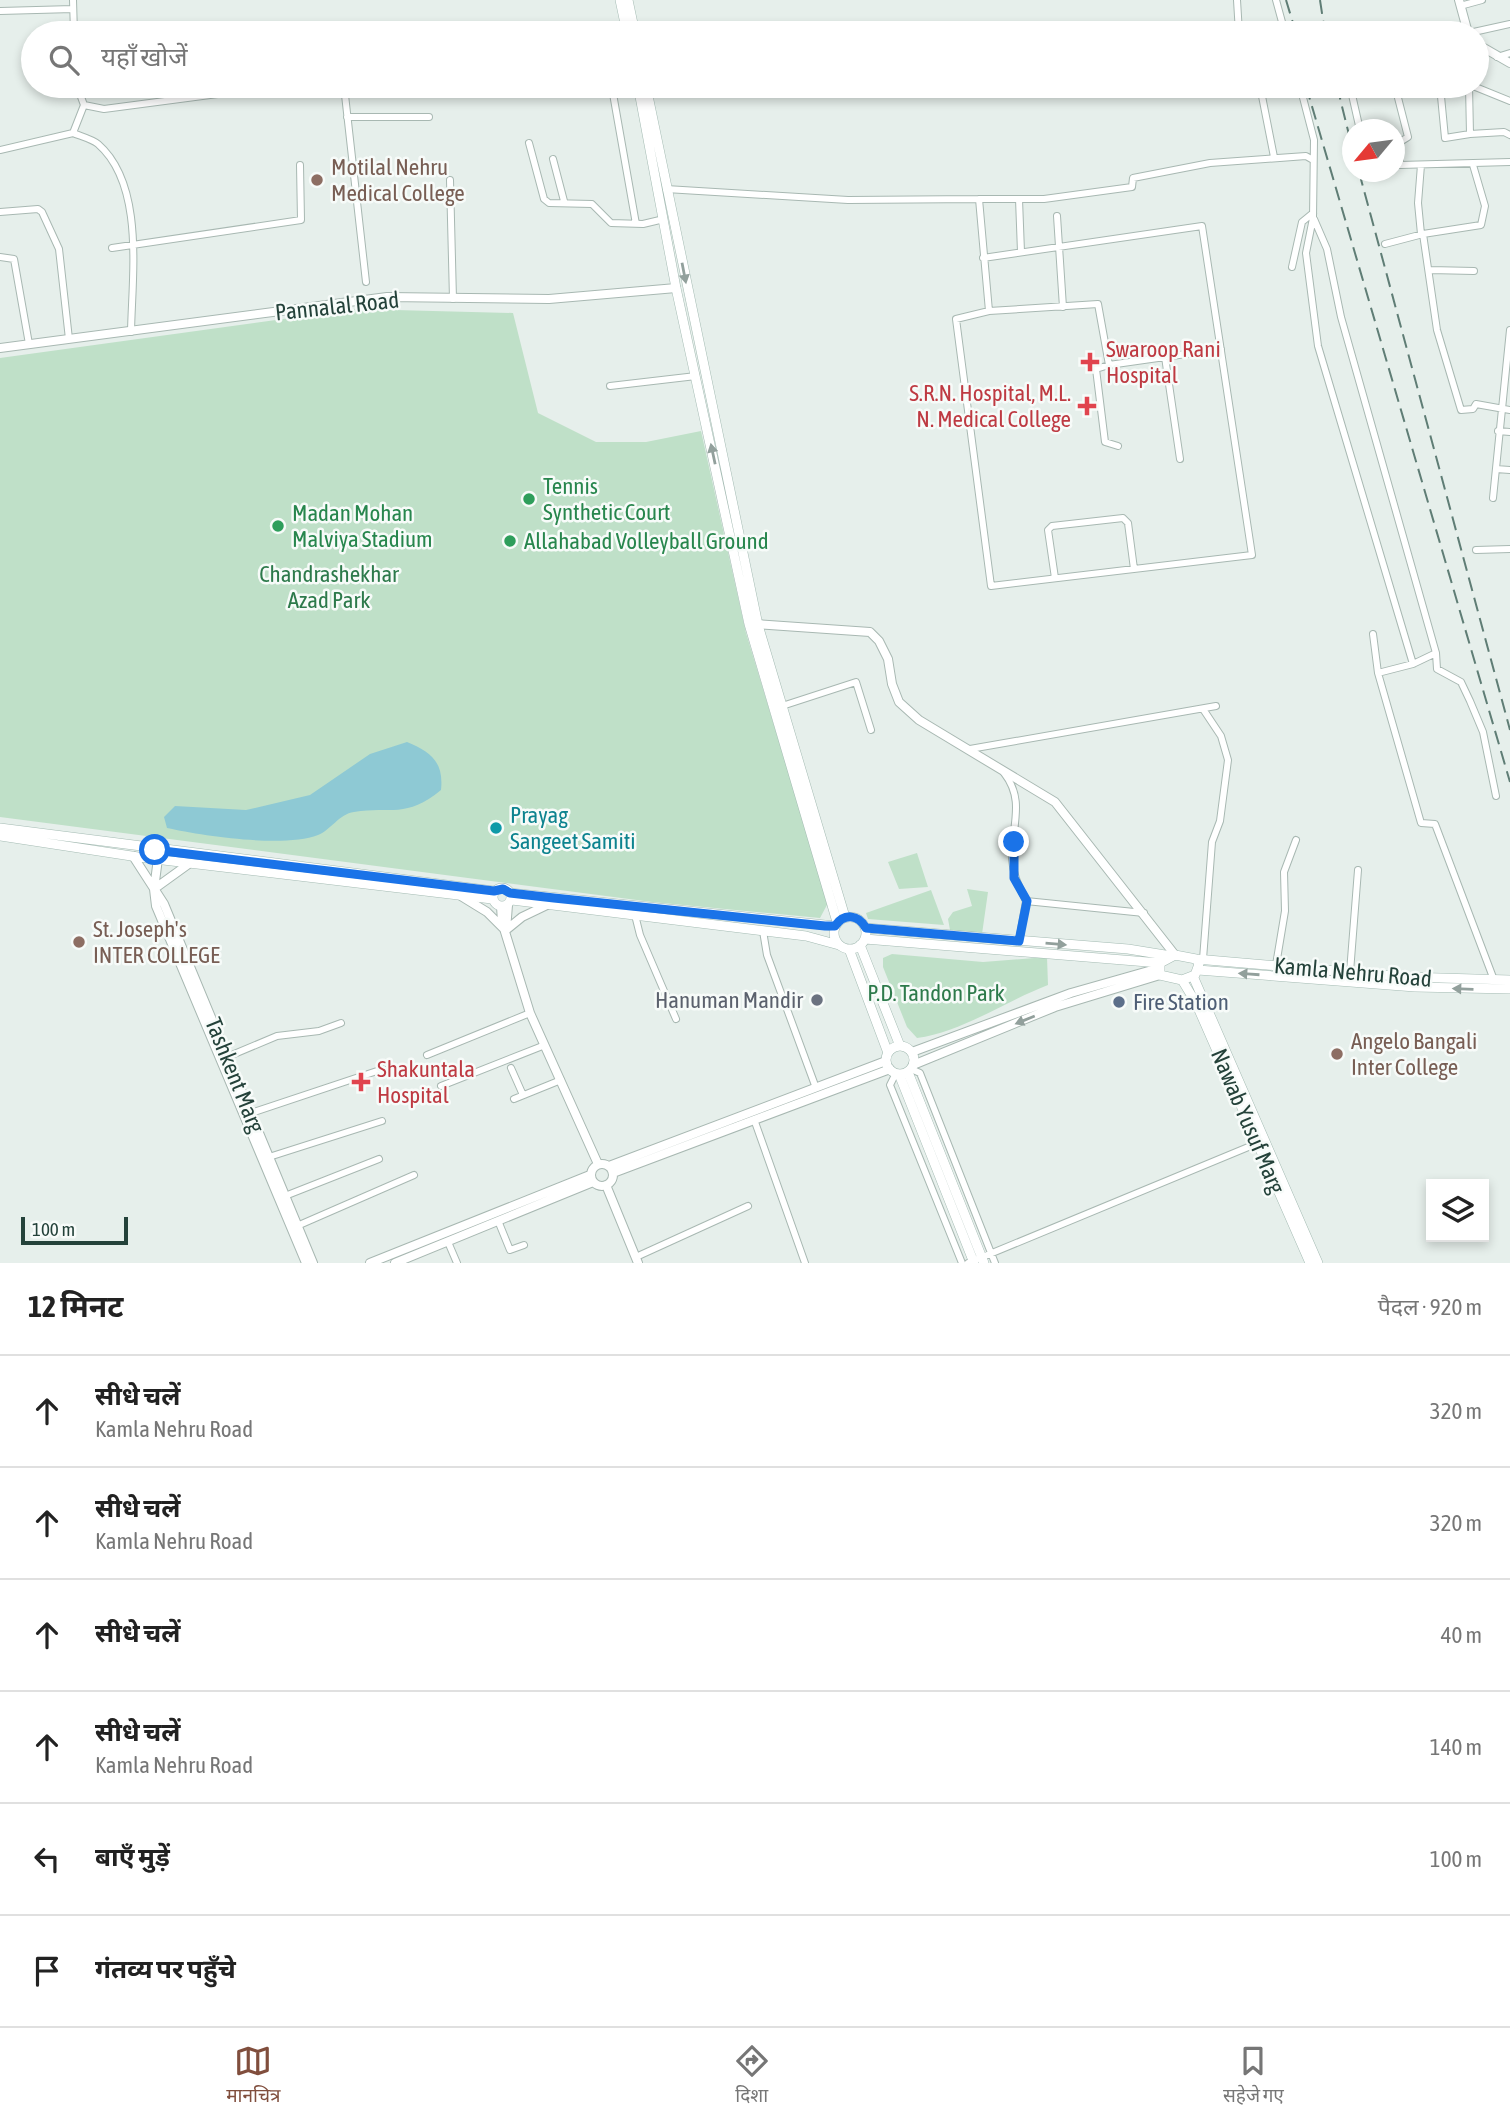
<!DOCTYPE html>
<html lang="hi">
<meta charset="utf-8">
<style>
body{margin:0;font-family:"Asap Condensed","Noto Sans Devanagari",sans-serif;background:#f2f2f2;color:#222}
.controls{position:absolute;right:21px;bottom:21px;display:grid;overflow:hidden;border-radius:0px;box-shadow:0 4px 10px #0003}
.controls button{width:63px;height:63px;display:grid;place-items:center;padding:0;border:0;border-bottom:2px solid #e0e0e0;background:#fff;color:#222;font:35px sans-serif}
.compass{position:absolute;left:1342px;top:119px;width:63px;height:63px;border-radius:50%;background:#fff;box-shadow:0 4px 10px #0003;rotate:241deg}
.scale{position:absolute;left:21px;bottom:18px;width:107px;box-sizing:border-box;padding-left:7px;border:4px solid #24423a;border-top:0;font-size:19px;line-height:24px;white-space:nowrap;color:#24423a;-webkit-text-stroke:5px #f7fbf9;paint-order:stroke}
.stop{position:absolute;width:21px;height:21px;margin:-16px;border:5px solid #1a73e8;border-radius:50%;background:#fff}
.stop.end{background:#1a73e8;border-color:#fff;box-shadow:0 2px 7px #0008}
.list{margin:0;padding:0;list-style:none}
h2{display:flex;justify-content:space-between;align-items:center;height:91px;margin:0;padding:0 28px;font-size:30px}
h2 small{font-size:23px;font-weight:400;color:#767676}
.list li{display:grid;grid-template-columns:46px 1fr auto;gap:21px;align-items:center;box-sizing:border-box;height:112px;padding:0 28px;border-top:2px solid #e0e0e0}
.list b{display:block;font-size:26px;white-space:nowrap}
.list p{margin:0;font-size:23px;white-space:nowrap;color:#767676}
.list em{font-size:23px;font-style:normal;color:#767676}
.icon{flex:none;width:38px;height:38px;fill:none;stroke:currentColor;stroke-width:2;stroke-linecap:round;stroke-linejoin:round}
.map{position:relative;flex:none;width:1510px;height:1263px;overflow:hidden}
.search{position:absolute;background:#fff;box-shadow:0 4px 10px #0003;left:21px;right:21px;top:21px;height:77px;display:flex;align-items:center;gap:18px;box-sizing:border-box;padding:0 24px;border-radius:38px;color:#767676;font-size:26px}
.sheet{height:763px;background:#fff}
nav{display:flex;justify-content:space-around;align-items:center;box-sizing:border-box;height:98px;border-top:2px solid #e0e0e0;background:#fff;font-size:19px;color:#767676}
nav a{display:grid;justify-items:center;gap:4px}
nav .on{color:#804e3d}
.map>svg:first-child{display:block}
.green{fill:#bfe0c8}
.water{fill:#8ec9d4}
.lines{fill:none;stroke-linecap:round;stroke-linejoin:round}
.minor-casing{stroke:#a8b8b2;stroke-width:8}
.tertiary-casing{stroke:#a8b8b2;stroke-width:10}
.secondary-casing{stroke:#a4bbb3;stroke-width:10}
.minor{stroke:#fff;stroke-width:6}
.tertiary{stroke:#fff;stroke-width:8}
.secondary{stroke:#fff;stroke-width:9}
.rail{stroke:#5f7d75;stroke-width:2;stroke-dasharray:14 7;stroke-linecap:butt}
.oneway{fill:#92a09c}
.route{stroke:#1a73e8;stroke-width:9}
.education-dot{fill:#8d6e63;stroke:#f7fbf9;stroke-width:2.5}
.health-dot{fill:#e0444e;stroke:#f7fbf9;stroke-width:2.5}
.leisure-dot{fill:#2e9e5b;stroke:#f7fbf9;stroke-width:2.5}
.culture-dot{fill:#0f9aa8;stroke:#f7fbf9;stroke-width:2.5}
.worship-dot{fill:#6b7280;stroke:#f7fbf9;stroke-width:2.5}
.service-dot{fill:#5c6f8a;stroke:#f7fbf9;stroke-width:2.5}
.labels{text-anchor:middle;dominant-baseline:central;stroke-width:5;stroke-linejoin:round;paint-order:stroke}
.education-label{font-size:23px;fill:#785e54;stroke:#f7fbf9;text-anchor:start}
.street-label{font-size:23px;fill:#24423a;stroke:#f7fbf9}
.health-label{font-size:23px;fill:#be3a42;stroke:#f7fbf9;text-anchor:start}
.leisure-label{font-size:23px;fill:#27864d;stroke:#f7fbf9;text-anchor:start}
.park-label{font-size:23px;fill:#2d7a4b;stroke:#f7fbf9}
.culture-label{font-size:23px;fill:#0d838f;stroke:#f7fbf9;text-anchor:start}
.worship-label{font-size:23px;fill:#5b616d;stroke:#f7fbf9;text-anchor:end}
.service-label{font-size:23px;fill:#4e5e75;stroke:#f7fbf9;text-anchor:start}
</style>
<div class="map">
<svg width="1510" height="1263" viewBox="0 0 1510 1263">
<rect width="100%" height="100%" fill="#e6efeb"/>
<!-- green -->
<path class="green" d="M356,309l157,4 25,100 58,29h50l55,-11 45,202 82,270 -8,15 -168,-16 -652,-85v-459z
M917,853l11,34 -29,2 -11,-27z
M967,889l21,3 -6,42 -32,-4 -2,-11 5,-7 19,-6z
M931,890l13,35 -76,-6 -2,-6z
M892,954l91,8 64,-5 1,28c-42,16 -86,47 -131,53l-10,-11 -24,-60v-9z"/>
<!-- water -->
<path class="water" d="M407,742c24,10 37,20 34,48 -35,29 -50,16 -87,22 -15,2 -23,18 -36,23 -34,13 -115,1 -151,-7l-3,-11 11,-11 71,4 64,-15 60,-41z"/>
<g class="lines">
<defs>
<path id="minor" d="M73,0l1,33
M1237,0l2,33
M1276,0l9,33
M1460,6l22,-6
M0,11l73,-2
M1469,33l41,-9
M1497,57l13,-4
M77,86l7,19 20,4 175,-23
M344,86l22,196
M552,86l23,5 55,-5
M1260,86l14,71
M1300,86l14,54 -1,78 -7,35 12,93 95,318
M1350,86l10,44
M1395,86l13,51 -8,5v23l110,-3
M1440,86l5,52 25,-4
M1469,86l1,48 34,-2 6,3
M1473,86l37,15
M612,88l24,136
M347,117h82
M73,133c7,3 19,6 25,11 47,41 34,132 33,188
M529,143l15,56 5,4 43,1 19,19 32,1 21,-5
M0,150l73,-17 11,-28
M553,159l11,42
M1421,165l-3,38 3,31
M450,180l3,119
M666,189l182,11 131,-1h65l88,-12 1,-9 77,-15 96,-7 7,4
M979,199l10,112
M1019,199l2,53
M0,212l38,-3 4,3 17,37 10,90
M1057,216l6,91
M1314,219l13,30 14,68 95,336 -23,11 -35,9
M1423,234l14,96 24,80 12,-1 3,-5 34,6
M1385,244l38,-10 58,-9 4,-19 -12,-41
M112,248l189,-28 -1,-55
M0,257l14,2 15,85
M983,258l219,-32 50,329 -261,31 -35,-267 33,-8 109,-7 11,61 -13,4 9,73 13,4
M1292,267l10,-45 11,-9
M1430,270l44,1
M1165,357l15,102
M1109,365l112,-16
M610,386l86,-10
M1498,431l12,1
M1496,469l14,1
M1493,498l17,-168
M1476,550l34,-1
M1055,578l-7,-48 4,-4 71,-8 5,5 6,46
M1373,634l5,39 43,150 14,1 59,156
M1436,653l1,16 24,13 9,19 13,31 13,64
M779,707l77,-25 15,48
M1203,709l18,27 7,24 -8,61 -8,21 -9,117
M970,749l246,-43
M1004,773c22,28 7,54 8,86 1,16 7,27 14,42
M635,915l5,20 36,84
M763,931l4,24 49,133
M1019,941l7,-40 118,12
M1276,965l9,-54 -1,-39 12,-32
M1350,972l8,-102
M427,1055l103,-42
M227,1057l50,-21 42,-5 22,-8
M511,1068l12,27
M911,1069l9,4 75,190
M896,1073l-6,12 72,178
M441,1086l104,-41
M514,1099l47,-19
M251,1113l132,-44
M755,1122l50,141
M269,1157l113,-36
M285,1196l94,-37
M499,1223l11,27 14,-5
M297,1226l117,-51
M448,1242l9,21
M636,1257l112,-51
M968,1263l290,-120"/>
<path id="tertiary" d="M1459,0l9,33
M1477,44l33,19
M0,348l387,-51 162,2 127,-11
M755,624l115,8 9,9 9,18 4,25 7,18 20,18 136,82 120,153
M159,851l-5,38 2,17 150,357
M133,856l31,48 149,359
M154,889l36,-26
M461,896l26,16 16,16
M501,906l1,16 28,91 68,151
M506,930l16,-13 25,-12
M506,930l2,-25
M912,1052l159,-59 88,-25
M913,1065l142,-58 105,-32
M591 1175a11 11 0 1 1 22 0a11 11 0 1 1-22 0Z
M609,1166l277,-105
M613,1173l277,-104
M606,1185l32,78
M370,1263l220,-88
M395,1263l198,-81"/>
<path id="secondary" d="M620,0l7,33
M628,0l7,33
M638,86l38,202 73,336 88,298
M646,86l112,539 87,292
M0,828l494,63
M0,836l138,21 354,42
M493 897a9 9 0 1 1 18 0a9 9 0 1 1-18 0Z
M510,893l325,33
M512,900l294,36 33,9
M834 933a16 16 0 1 1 32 0a16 16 0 1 1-32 0Z
M866,928l262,21 43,7
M865,939l295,24
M860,945l40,101
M849,949l39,104
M1175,955l21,4 3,5 -4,11 -13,5 -22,-5v-12z
M1196,959l210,18 104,3
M1198,970l217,17 95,2
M1193,976l125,287
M1182,980l14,23 114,260
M886 1060a14 14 0 1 1 28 0a14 14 0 1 1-28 0Z
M908,1072l76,191
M899,1074l75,189"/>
</defs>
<!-- minor casing -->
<use href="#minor" class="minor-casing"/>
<!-- tertiary casing -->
<use href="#tertiary" class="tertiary-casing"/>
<!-- secondary casing -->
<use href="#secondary" class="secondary-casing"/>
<!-- minor -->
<use href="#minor" class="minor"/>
<!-- tertiary -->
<use href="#tertiary" class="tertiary"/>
<!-- secondary -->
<use href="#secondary" class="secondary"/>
<!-- rail -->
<path class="rail" d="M1286,0l10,33
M1320,0l5,33
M1306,86l204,696
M1337,86l15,61
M1359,172l151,558"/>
</g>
<!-- one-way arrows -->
<defs><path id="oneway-solid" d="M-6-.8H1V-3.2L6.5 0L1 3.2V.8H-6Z" transform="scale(1.75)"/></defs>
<g class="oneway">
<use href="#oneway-solid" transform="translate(684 273) rotate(79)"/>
<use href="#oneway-solid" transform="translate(713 454) rotate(-102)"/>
<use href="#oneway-solid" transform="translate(1056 944) rotate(5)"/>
<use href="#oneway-solid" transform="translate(1249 974) rotate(-176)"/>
<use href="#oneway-solid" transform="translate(1463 989) rotate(-178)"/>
<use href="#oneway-solid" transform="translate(1025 1020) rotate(158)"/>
</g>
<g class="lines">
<!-- route -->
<path class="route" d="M155,850l339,41 9,-2 7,4 44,5 271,28h10c9,-13 23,-12 31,2l153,13 8,-40 -13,-23v-36"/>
</g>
<!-- markers -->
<g class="education-dot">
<circle cx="317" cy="180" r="7"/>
<circle cx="79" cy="942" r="7"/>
<circle cx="1337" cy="1054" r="7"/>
</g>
<g class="health-dot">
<path d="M1086.5 351.5h7v7h7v7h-7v7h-7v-7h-7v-7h7z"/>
<path d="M1083.5 395.5h7v7h7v7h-7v7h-7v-7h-7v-7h7z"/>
<path d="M357.5 1071.5h7v7h7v7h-7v7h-7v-7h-7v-7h7z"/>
</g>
<g class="leisure-dot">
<circle cx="529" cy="499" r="7"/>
<circle cx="278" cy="526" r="7"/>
<circle cx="510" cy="541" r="7"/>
</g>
<circle class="culture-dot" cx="496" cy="828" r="7"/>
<circle class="worship-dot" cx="817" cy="1000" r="7"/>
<circle class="service-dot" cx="1119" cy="1002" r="7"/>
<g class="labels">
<!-- education labels -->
<g class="education-label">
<text x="331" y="167">Motilal Nehru<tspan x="331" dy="26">Medical College</tspan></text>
<text x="93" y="929">St. Joseph's<tspan x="93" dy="26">INTER COLLEGE</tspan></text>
<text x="1351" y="1041">Angelo Bangali<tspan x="1351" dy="26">Inter College</tspan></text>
</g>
<!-- street labels -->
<g class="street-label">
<text transform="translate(337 306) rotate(-6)">Pannalal Road</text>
<text transform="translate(1353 972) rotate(5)">Kamla Nehru Road</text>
<text transform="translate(235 1075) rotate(68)">Tashkent Marg</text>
<text transform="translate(1248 1121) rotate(67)">Nawab Yusuf Marg</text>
</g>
<!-- health labels -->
<g class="health-label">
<text x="1106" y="349">Swaroop Rani<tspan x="1106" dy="26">Hospital</tspan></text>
<text x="1071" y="393" text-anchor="end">S.R.N. Hospital, M.L.<tspan x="1071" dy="26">N. Medical College</tspan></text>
<text x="377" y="1069">Shakuntala<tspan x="377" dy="26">Hospital</tspan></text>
</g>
<!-- leisure labels -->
<g class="leisure-label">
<text x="543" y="486">Tennis<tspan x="543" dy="26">Synthetic Court</tspan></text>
<text x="292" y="513">Madan Mohan<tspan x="292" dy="26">Malviya Stadium</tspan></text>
<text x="524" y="541">Allahabad Volleyball Ground</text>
</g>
<!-- park labels -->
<g class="park-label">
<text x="329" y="574">Chandrashekhar<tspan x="329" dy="26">Azad Park</tspan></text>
<text x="936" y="993">P.D. Tandon Park</text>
</g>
<!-- culture labels -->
<g class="culture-label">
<text x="510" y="815">Prayag<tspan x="510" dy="26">Sangeet Samiti</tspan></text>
</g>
<!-- worship labels -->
<g class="worship-label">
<text x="803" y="1000">Hanuman Mandir</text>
</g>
<!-- service labels -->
<g class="service-label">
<text x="1133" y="1002">Fire Station</text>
</g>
</g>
</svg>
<div class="controls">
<button><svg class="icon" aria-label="layers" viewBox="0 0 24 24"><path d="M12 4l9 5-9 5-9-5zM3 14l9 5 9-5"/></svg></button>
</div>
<svg class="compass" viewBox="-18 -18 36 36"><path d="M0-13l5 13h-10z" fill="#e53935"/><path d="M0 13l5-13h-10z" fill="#767676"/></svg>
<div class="scale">100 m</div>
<div class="stop" style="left:155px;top:850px"></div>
<div class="stop end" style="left:1014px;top:842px"></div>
<div class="search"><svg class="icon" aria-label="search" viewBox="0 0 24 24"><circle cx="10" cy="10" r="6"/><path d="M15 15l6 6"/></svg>यहाँ खोजें</div>
</div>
<section class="sheet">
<h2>12 मिनट<small>पैदल · 920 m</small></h2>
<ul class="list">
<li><svg class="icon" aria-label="ahead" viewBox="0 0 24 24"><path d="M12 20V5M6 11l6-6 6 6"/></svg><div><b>सीधे चलें</b><p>Kamla Nehru Road</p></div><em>320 m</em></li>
<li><svg class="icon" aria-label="ahead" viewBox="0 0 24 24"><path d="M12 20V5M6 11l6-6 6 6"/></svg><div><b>सीधे चलें</b><p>Kamla Nehru Road</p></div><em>320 m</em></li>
<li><svg class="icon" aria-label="ahead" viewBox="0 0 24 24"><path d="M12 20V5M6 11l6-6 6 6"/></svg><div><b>सीधे चलें</b></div><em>40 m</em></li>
<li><svg class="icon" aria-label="ahead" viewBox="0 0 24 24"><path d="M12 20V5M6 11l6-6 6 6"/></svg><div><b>सीधे चलें</b><p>Kamla Nehru Road</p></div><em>140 m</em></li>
<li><svg class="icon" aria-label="left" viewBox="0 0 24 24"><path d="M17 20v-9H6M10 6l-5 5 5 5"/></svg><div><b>बाएँ मुड़ें</b></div><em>100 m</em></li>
<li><svg class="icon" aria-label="arrive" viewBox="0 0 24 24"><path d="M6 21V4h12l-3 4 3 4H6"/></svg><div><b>गंतव्य पर पहुँचे</b></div></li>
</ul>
</section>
<nav>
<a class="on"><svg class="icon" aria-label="map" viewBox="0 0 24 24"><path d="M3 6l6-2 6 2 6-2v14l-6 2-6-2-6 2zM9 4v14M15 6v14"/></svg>मानचित्र</a>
<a><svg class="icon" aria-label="directions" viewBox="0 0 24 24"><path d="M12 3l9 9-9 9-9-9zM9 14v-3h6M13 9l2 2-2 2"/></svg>दिशा</a>
<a><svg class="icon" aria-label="saved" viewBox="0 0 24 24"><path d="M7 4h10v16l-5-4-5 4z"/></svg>सहेजे गए</a>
</nav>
